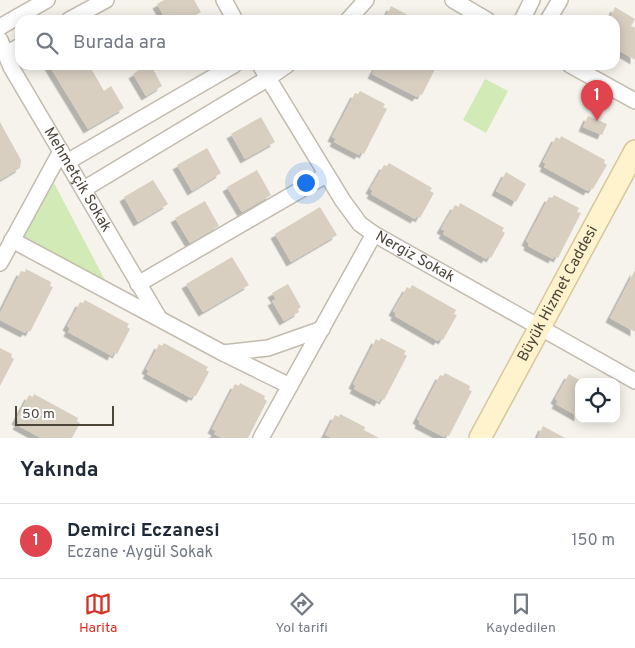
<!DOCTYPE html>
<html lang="tr">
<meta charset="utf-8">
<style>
body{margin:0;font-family:Overpass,sans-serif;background:#f2f2f3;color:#1f2937}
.controls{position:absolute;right:15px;bottom:15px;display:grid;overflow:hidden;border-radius:10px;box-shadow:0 2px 12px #0003}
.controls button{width:45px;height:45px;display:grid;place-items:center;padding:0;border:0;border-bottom:1px solid #e0e1e3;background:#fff;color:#1f2937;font:25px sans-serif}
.scale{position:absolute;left:15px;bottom:12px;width:99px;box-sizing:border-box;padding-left:5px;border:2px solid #4b4439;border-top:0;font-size:14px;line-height:18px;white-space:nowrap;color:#4b4439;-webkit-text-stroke:4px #fff;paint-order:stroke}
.you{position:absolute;left:305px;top:182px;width:18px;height:18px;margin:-12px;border:4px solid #fff;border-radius:50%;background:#1a73e8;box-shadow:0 0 0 8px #1a73e833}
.badge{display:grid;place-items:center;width:32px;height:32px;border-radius:50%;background:#d93025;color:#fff;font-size:16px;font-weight:700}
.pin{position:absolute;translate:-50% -41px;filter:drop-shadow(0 1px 2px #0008)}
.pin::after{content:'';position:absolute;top:26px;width:18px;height:15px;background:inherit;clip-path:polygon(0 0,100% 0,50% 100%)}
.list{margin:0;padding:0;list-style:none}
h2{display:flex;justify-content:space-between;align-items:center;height:65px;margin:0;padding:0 20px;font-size:21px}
h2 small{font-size:16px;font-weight:400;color:#747a83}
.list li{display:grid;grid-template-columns:32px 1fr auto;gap:15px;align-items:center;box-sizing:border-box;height:75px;padding:0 20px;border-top:1px solid #e0e1e3}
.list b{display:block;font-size:19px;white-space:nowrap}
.list p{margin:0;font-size:16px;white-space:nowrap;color:#747a83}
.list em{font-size:16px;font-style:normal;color:#747a83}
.icon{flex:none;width:28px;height:28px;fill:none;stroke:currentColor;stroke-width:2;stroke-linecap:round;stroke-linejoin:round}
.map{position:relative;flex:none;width:635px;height:438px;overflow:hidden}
.search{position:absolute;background:#fff;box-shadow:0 2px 12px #0003;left:15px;right:15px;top:15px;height:55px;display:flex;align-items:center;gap:12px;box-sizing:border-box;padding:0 18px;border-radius:15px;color:#747a83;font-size:19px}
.sheet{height:140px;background:#fff}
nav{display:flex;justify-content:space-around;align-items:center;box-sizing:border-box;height:70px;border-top:1px solid #e0e1e3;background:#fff;font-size:14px;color:#747a83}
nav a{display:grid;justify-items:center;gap:2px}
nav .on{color:#d93025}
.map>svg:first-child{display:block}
.green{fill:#d2eab5}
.building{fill:#d8cfc1;filter:url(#shadow)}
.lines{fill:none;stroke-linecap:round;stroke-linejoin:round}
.street-casing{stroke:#c2bbae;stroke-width:18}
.secondary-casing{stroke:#d6c79b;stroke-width:24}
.street{stroke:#fff;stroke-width:15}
.secondary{stroke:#fff3cd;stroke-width:21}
.labels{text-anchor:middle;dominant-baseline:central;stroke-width:5;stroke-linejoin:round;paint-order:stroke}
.street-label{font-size:15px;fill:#4b4439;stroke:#fff}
</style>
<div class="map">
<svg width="635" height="438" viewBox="0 0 635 438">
<defs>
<filter id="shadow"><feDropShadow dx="-4.5" dy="4.5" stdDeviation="0" flood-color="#0004"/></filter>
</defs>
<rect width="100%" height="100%" fill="#f6f3ec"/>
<!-- green -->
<path class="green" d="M485,79l23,12 -22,42 -23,-13z
M54,183l52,99 -85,-45z"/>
<!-- building -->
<path class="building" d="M164,0h30l7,12 -14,8h-21l-9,-16z
M391,6l26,14h-33z
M615,7l20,12 -4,7 4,2v32l-20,-12v-28h-6z
M49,65h40l15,26 7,-5 13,22 -36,21z
M147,65h4l11,21 -16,10 -13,-22z
M377,65h60l-15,30 -3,-1 -2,3 -45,-23z
M360,91l25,13 -2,3 4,2 -23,45 -3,-2 -2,3 -25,-13 2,-3 -4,-2 23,-44 3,1z
M588,116l19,8 -5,11 -19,-8z
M261,117l14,25 -30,17 -14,-25z
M0,122l21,38 -1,8 -20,12z
M561,136l44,24 -1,3 3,2 -14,24 -3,-1 -2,3 -44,-24 2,-3 -3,-2 13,-25 4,2z
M207,148l14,25 -29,18 -15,-26z
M389,163l43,25 -2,3 4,2 -14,25 -3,-2 -2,3 -44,-25 2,-3 -3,-2 14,-24 3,1z
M257,170l14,25 -29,17 -15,-25z
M506,172l20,12 -10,18 -20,-11z
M153,180l15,24 -30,18 -14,-25z
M554,195l25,13 -2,4 4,1 -23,45 -4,-2 -1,3 -25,-13 1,-3 -3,-2 23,-44 3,1z
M205,201l14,25 -29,17 -15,-25z
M460,203l44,25 -2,3 3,2 -14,25 -3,-2 -2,3 -43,-25 2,-3 -4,-2 14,-24 4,2z
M320,207l17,28 -46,27 -16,-28z
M232,257l17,28 -46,27 -17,-28z
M26,269l25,13 -1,4 3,1 -23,45 -3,-2 -2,3 -25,-13v-7l21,-42 4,1z
M635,270v62l-25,-14z
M288,284l13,23 -3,2 1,3 -15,9 -12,-20 4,-2 -4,-6z
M412,285l44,25 -2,4 3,1 -14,25 -3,-2 -2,3 -43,-25 1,-3 -3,-2 14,-24 3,2z
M85,300l44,24 -2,3 3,2 -13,25 -3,-2 -2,4 -44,-24 2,-4 -3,-2 9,-16 4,-8 3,1z
M381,338l25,13 -2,3 3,2 -23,44 -3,-2 -2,4 -25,-13 2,-3 -3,-2 23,-45 3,2z
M164,343l44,24 -2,3 3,2 -13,24 -3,-1 -2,3 -44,-24 2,-3 -3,-2 8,-15 5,-10 3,2z
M0,348l12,6 -1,3 3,2 -14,27z
M445,373l25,13 -1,4 3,1 -23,45 -3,-2 -2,3 -25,-13 1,-3 -3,-2 23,-44 3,1z
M569,374l10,6v37l-23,-13 2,-3 -3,-2z
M240,383l25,13 -1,3 3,2 -19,37h-26l-8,-4 2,-3 -4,-2 23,-45 4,2z
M34,394l44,24 -1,3 3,2 -8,15h-31l-24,-13 2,-3 -3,-2 13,-25 4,2z
M340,414l25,13 -1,3 15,8h-47l-7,-3 10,-20 4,2z
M543,426l22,12h-28z"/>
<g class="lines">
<defs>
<g id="street">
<path d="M224,0l11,20"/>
<path d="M453,0l34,20"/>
<path d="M69,20l37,-20"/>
<path d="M348,20l18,-20"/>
<path d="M522,20l10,-20"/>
<path d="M548,20l12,-20"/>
<path d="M0,27l47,-27"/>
<path id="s1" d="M0,40l11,27 148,251"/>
<path d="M6,54l14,-8"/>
<path id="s2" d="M260,65l83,136 17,23 14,10 261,147"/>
<path d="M570,65l65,36"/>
<path d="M67,162l167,-97"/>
<path d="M84,189l183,-110 20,-14"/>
<path d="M12,240l211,113 67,33"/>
<path d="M0,263l61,-112"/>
<path d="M138,284l188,-109"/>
<path d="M223,353l45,-5 54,-19"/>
<path d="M261,438l113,-204"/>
</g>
<g id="secondary">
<path id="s3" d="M480,438l155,-287"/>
</g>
</defs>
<!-- street casing -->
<use href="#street" class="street-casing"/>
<!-- secondary casing -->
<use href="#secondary" class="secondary-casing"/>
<!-- street -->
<use href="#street" class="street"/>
<!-- secondary -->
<use href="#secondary" class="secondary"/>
</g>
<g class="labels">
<!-- street labels -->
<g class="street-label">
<text stroke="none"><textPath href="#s1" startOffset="160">Mehmetçik Sokak</textPath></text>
<text stroke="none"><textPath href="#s2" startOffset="252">Nergiz Sokak</textPath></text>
<text stroke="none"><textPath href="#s3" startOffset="164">Büyük Hizmet Caddesi</textPath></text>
</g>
</g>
</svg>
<div class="controls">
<button><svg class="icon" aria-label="locate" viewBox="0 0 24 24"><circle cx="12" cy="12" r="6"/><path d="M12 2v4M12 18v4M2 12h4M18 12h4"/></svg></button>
</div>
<div class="scale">50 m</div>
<div class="you"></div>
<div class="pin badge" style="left:597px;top:121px;background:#e0444e">1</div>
<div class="search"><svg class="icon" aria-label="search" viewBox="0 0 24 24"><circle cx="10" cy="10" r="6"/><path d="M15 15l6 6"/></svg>Burada ara</div>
</div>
<section class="sheet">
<h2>Yakında<small></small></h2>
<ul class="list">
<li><span class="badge" style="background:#e0444e">1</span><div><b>Demirci Eczanesi</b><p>Eczane · Aygül Sokak</p></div><em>150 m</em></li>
</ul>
</section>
<nav>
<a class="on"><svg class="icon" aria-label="map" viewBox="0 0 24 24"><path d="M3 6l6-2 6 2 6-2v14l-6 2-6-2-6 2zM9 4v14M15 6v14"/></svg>Harita</a>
<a><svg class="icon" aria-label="directions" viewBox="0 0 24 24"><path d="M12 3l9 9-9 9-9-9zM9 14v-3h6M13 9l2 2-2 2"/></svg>Yol tarifi</a>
<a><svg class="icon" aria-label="saved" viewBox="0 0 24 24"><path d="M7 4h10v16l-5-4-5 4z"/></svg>Kaydedilen</a>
</nav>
